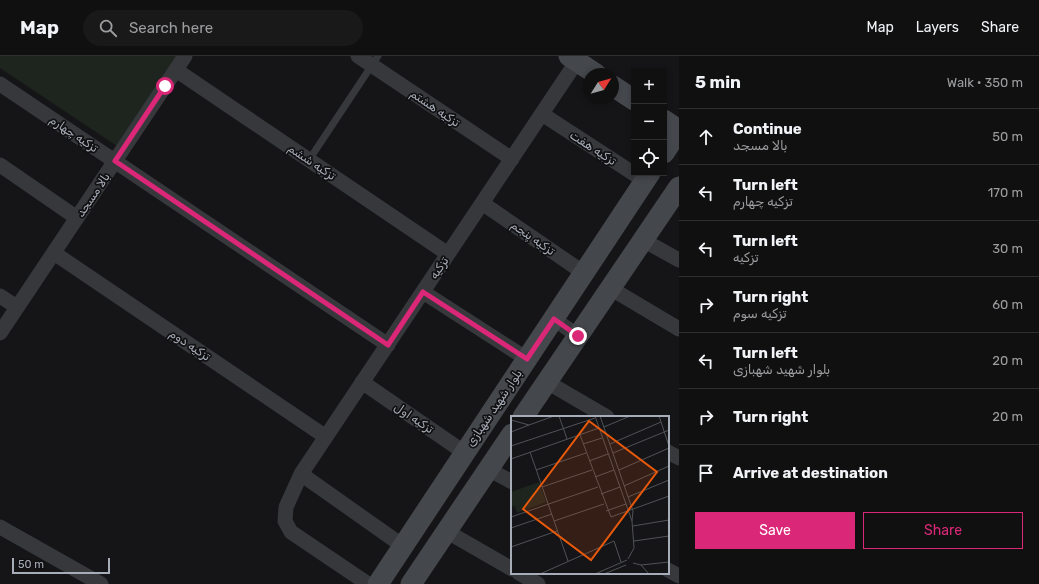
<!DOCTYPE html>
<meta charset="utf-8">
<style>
body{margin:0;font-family:Rubik,Vazirmatn,sans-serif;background:#19191a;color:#f1f3f6}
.controls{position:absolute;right:12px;top:12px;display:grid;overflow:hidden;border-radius:0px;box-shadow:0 2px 6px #0003}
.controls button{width:36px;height:36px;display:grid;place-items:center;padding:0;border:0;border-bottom:1px solid #303031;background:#101011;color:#f1f3f6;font:20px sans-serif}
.compass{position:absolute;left:583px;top:12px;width:36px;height:36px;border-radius:50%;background:#101011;box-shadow:0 2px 6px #0003;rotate:53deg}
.scale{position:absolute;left:12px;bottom:10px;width:98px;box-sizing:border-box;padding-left:4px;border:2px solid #a7adb8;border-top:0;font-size:11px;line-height:14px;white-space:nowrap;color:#a7adb8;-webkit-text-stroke:3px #101012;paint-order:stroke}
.stop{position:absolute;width:12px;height:12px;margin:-9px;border:3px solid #db2777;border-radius:50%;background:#fff}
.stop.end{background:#db2777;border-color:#fff;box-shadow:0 1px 4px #0008}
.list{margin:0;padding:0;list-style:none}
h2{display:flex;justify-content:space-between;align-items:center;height:52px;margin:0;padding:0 16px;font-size:17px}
h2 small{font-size:13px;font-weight:400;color:#9c9d9f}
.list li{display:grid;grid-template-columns:26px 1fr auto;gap:12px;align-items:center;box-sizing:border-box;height:56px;padding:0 16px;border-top:1px solid #303031}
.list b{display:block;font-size:15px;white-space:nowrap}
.list p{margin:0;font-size:13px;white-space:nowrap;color:#9c9d9f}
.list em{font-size:13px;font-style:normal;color:#9c9d9f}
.actions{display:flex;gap:8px;padding:12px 16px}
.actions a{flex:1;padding:9px 0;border:1px solid #db2777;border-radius:0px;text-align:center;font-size:14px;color:#db2777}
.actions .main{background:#db2777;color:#fff}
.icon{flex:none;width:22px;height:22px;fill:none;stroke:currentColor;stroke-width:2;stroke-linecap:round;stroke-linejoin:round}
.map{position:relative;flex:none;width:679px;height:528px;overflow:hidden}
header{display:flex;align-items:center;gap:24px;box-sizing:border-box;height:56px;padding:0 20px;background:#101011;border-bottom:1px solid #303031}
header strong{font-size:19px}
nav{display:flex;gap:22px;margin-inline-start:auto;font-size:14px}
.search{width:280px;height:36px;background:#19191a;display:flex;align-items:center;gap:10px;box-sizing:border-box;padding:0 14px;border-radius:22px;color:#9c9d9f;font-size:15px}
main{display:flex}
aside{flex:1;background:#101011}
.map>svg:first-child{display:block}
.green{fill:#1d251e}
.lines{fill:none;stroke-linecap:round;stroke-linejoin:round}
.lane{stroke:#36383c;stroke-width:7}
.street{stroke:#36383c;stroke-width:15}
.secondary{stroke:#44474c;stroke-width:21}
.route{stroke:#db2777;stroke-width:5}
.labels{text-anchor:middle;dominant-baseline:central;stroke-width:3.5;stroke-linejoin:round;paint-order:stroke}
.street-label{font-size:12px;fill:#a7adb8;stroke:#101012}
.inset-road{fill:none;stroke:#4f5257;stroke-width:1}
.view{fill:#e8590c;fill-opacity:0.15;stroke:#e8590c;stroke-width:2}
.inset-edge{fill:none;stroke:#a7adb8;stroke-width:2}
</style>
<header>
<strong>Map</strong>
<div class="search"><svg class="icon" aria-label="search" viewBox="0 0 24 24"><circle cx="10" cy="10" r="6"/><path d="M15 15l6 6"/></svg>Search here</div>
<nav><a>Map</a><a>Layers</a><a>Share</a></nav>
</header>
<main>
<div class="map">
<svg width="679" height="528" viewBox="0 0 679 528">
<rect width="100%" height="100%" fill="#151517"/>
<!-- green -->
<path class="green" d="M0,0h177l-60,90 -117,-78z"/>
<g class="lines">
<!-- lane -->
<path class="lane" d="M309,104l69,-104"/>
<!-- street -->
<path class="street" d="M358,0l154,103
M176,14l272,184
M0,28l388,261
M542,58l103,67
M0,109l77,53
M482,147l102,70
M643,184l36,20
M54,197l272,184
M610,232l69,41
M423,236l104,67
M0,240l17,11
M554,263l24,17
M0,277l185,-277
M362,326l103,71
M547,326l60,35
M668,396l11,6
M488,413l24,13
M301,418l102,72
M0,471l101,57
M446,475l66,38
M668,514l11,6
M519,517l19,11
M368,528l-77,-52 -6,-11 1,-14 15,-33 276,-413"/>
<!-- secondary -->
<path class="secondary" d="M569,0l27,18
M613,30l21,14
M664,64l15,10 -15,23
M523,361l156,-230
M378,528l272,-411
M411,528l101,-150"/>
</g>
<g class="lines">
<!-- route -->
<path class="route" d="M165,30l-50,75 273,184 35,-53 104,67 27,-40 24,17"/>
</g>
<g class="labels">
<!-- street labels -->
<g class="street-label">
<text transform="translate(435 52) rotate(34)">تزکیه هشتم</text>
<text transform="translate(74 78) rotate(34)">تزکیه چهارم</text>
<text transform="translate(593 92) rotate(33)">تزکیه هفت</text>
<text transform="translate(312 106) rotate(34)">تزکیه ششم</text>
<text transform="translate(93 139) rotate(-56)">بالا مسجد</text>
<text transform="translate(533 182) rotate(35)">تزکیه پنجم</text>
<text transform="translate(439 212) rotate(-56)">تزکیه</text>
<text transform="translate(190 289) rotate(34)">تزکیه دوم</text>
<text transform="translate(494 352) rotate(-56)">بلوار شهید شهبازی</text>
<text transform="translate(414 362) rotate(34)">تزکیه اول</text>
</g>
</g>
<!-- overview -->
<g transform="translate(511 360)">
<rect width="158" height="158" fill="#151517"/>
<path d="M28,66l7,20 -29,11 -2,-7 -4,1v-15z" fill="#1d251e"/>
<path class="inset-road" d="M48,0l8,23M84,0l37,105 1,-10 -33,-95M148,0l10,30M0,4l18,5 25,-9M93,11l26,-11M0,16l18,-7M69,19l31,82 58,-21M72,28l19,-6M99,28l51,-22M0,30l84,-28M19,36l38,109M102,37l56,-23M0,43l88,-31M78,45l19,-7M25,54l50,-17M108,54l50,-22M84,61l19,-7M113,70l45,-20M31,71l50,-17M90,78l19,-7M117,81l41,-17M95,95l20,-7M0,101l87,-30M43,105l50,-17M122,110l36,-6M0,112l41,-14M123,125l35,-5M0,131l46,-16M117,143l6,-11 -2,-27M122,147l8,2 28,-3M130,149l8,9M29,158l74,-33 7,21M84,158l32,-14M93,158l22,-9"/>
<path class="view" d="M78,5l68,51 -66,88 -68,-51z"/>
<rect width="158" height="158" class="inset-edge"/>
</g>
</svg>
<div class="controls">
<button>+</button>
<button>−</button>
<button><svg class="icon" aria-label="locate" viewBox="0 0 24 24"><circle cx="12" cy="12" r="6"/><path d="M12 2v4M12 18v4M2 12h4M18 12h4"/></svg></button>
</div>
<svg class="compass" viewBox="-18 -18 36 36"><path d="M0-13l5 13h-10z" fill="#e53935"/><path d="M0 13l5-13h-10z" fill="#9c9d9f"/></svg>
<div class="scale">50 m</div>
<div class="stop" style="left:165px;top:30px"></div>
<div class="stop end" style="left:578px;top:280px"></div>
</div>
<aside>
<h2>5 min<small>Walk · 350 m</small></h2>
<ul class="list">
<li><svg class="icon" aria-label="ahead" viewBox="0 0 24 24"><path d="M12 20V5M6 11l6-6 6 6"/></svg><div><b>Continue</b><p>بالا مسجد</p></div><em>50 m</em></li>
<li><svg class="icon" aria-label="left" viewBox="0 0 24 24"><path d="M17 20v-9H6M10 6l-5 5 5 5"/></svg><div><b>Turn left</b><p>تزکیه چهارم</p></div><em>170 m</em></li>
<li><svg class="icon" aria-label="left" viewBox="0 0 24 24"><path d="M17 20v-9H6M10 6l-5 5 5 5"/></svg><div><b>Turn left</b><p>تزکیه</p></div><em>30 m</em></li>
<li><svg class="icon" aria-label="right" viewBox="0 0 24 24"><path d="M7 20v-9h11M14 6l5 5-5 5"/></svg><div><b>Turn right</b><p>تزکیه سوم</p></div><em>60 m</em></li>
<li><svg class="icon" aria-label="left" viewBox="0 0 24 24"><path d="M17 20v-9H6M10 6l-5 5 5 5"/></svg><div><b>Turn left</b><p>بلوار شهید شهبازی</p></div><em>20 m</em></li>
<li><svg class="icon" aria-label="right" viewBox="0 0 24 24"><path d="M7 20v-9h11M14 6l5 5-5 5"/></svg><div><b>Turn right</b></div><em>20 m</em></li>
<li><svg class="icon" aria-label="arrive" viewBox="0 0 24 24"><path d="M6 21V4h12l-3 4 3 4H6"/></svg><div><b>Arrive at destination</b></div></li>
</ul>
<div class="actions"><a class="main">Save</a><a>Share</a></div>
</aside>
</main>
